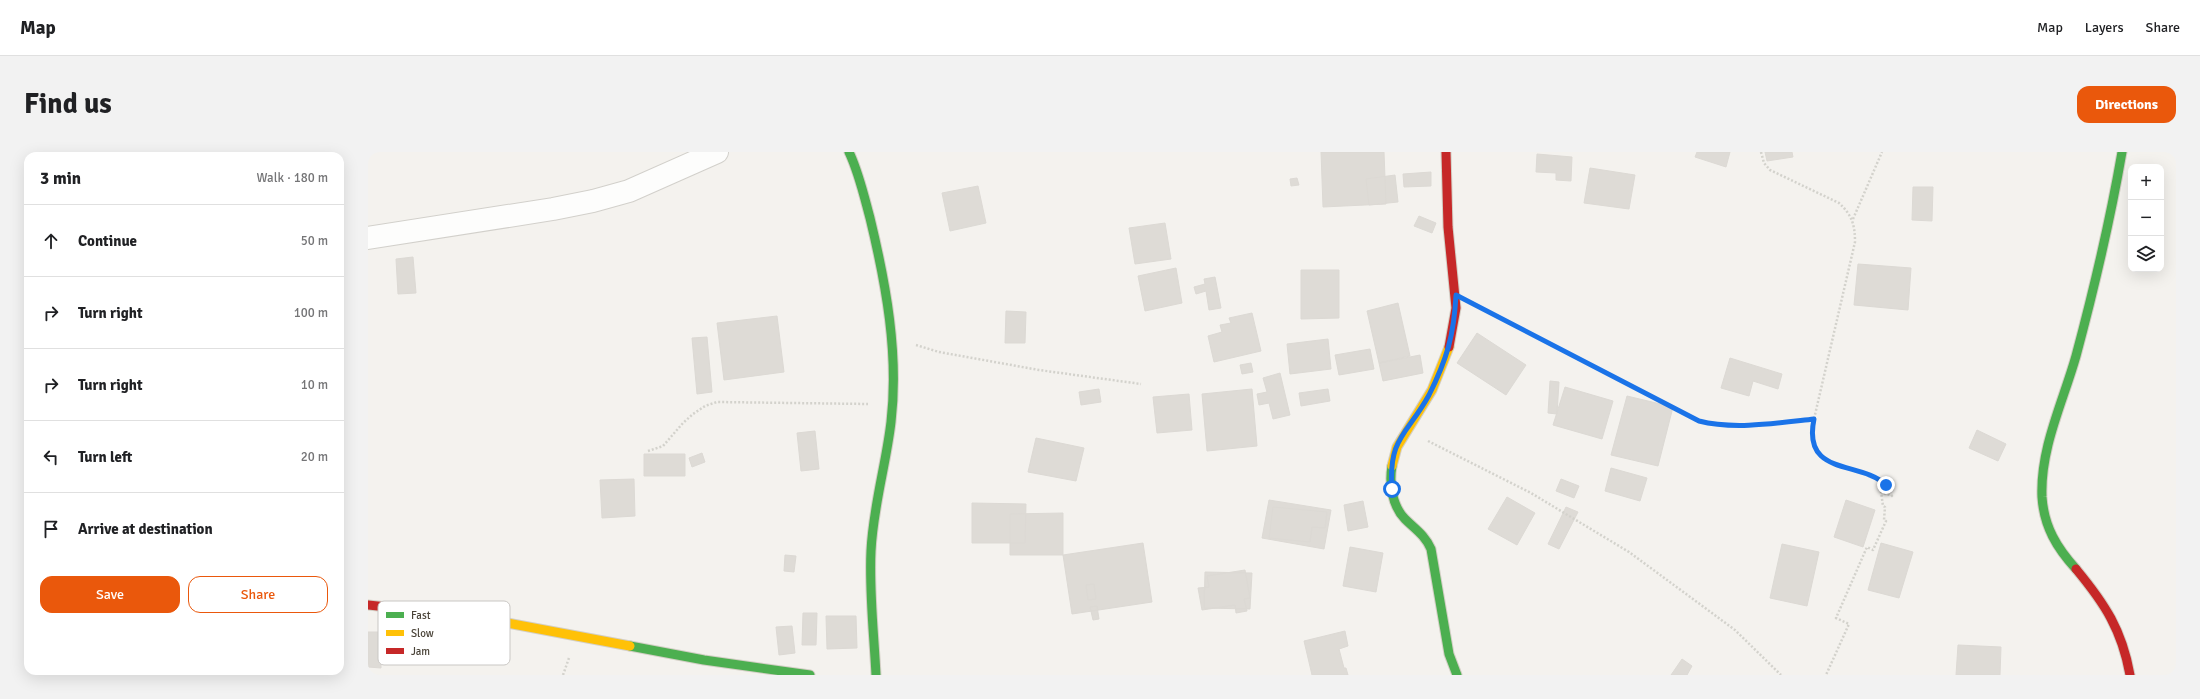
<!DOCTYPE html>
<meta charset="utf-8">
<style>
body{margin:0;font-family:Signika,sans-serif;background:#f2f2f2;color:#202124}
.controls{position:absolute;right:12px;top:12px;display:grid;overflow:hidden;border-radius:8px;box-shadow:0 4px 16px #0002}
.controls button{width:36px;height:36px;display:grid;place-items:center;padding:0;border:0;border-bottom:1px solid #e0e0e0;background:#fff;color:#202124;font:20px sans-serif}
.stop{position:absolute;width:12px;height:12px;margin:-9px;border:3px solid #1a73e8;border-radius:50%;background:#fff}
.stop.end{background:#1a73e8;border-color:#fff;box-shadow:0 1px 4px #0008}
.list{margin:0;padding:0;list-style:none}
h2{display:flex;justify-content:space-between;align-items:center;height:52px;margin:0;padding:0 16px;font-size:17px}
h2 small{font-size:13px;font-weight:400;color:#757577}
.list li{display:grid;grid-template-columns:26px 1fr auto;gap:12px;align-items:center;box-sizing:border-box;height:72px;padding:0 16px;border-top:1px solid #e0e0e0}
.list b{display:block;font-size:15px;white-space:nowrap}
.list em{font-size:13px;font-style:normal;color:#757577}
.actions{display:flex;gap:8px;padding:12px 16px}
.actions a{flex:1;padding:9px 0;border:1px solid #ea580c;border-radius:12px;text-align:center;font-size:14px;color:#ea580c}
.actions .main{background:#ea580c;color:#fff}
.icon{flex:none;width:22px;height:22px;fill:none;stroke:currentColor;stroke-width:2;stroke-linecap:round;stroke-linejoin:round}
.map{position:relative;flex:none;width:1808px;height:523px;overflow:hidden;border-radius:12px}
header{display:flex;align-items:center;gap:24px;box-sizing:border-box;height:56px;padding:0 20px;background:#fff;border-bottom:1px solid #e0e0e0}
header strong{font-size:19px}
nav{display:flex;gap:22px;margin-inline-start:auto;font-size:14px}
.intro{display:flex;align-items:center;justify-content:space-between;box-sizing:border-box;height:96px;padding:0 24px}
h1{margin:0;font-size:28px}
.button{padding:10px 18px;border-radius:12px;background:#ea580c;color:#fff;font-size:14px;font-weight:700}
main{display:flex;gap:24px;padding:0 24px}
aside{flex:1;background:#fff;border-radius:12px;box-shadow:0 4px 16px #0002}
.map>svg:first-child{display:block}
.building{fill:#dedbd6;stroke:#dcd9d4}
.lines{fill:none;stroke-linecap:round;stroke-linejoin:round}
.street-casing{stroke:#d2d0cb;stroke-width:24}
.fast-casing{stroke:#d3cfc5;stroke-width:11}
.slow-casing{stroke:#d3cfc5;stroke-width:11}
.jam-casing{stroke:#d3cfc5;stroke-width:11}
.path{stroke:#d3d2cc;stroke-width:2.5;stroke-dasharray:2 2;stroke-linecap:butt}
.street{stroke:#fdfdfc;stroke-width:22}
.fast{stroke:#4caf50;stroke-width:9}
.slow{stroke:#ffc107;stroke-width:9}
.jam{stroke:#c62828;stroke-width:9}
.route{stroke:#1a73e8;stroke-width:5}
.key{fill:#fff;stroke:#c9c7c4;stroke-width:1}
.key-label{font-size:11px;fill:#4b4439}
</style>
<header>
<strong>Map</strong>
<nav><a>Map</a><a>Layers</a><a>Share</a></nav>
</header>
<div class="intro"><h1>Find us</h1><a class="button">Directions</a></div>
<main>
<aside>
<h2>3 min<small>Walk · 180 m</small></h2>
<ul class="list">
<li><svg class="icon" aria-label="ahead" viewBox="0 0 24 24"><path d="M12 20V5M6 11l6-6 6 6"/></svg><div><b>Continue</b></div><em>50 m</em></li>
<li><svg class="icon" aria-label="right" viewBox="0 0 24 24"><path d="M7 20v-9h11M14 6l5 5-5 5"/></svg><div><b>Turn right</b></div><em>100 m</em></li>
<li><svg class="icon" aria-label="right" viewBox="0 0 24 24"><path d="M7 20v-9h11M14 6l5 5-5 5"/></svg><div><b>Turn right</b></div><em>10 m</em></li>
<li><svg class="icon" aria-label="left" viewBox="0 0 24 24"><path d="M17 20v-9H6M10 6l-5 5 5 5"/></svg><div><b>Turn left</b></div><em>20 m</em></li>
<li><svg class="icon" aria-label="arrive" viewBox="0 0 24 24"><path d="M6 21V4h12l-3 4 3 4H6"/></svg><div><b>Arrive at destination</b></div></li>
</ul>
<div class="actions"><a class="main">Save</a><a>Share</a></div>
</aside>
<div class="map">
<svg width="1808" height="523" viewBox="0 0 1808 523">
<rect width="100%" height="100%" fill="#f4f2ee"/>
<!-- building -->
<path class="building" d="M953,0h63l2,52 -63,3z
M1329,0h33l-4,15 -31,-10z
M1397,0h27l1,5 -26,4z
M1169,2l35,3 -1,24 -15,-1v-7l-20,-1z
M1222,16l45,7 -6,34 -45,-6z
M1063,20v14l-27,1 -1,-13z
M1027,23l3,27 -29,3 -3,-26z
M929,26l2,7 -8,1 -1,-7z
M610,34l8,37 -36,8 -8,-38z
M1545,35h20l-1,34 -20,-1z
M1051,64l17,7 -4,10 -18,-7z
M797,71l6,36 -36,5 -6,-36z
M45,105l3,36 -18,1 -2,-35z
M1490,112l53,4 -3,42 -54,-5z
M808,116l6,35 -37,8 -7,-35z
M933,118h38v48l-38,1z
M847,125l6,31 -12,2 -3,-19 -10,3 -2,-7 11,-3 -1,-5z
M1030,151l12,53 -31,7 -12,-52z
M638,159l20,1 -1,31h-20z
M884,161l9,38 -47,11 -6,-26 14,-4 -2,-7 11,-2 -2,-5z
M409,164l7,56 -60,8 -7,-57z
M1109,181l49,32 -20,30 -49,-32z
M339,185l5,55 -15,2 -5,-56z
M960,187l3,30 -41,5 -3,-30z
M1002,197l4,20 -35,6 -4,-20z
M1052,203l3,18 -40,8 -4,-18z
M1362,206l52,16 -4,15 -25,-8 -4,15 -28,-8z
M883,211l2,9 -11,2 -2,-9z
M912,221l10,42 -17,4 -4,-16 -10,2 -2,-11 10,-2 -4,-14z
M1182,229l9,1 -2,32 -9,-1z
M1197,235l48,14 -11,38 -49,-14z
M731,237l2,13 -20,3 -2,-13z
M884,237l5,57 -50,5 -5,-57z
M960,237l2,12 -29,5 -2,-13z
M821,242l3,36 -35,3 -4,-36z
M1259,244l46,11 -15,59 -47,-11z
M1609,278l29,14 -8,17 -29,-13z
M447,279l4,38 -18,2 -4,-38z
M668,286l48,10 -8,33 -48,-9z
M334,301l3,9 -13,5 -3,-9z
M276,302h41v22h-41z
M1243,316l36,10 -7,23 -35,-10z
M266,327l1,37 -33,2 -2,-38z
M1193,327l18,7 -5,12 -18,-7z
M1139,345l28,16 -18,32 -29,-16z
M901,348l62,10 -7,39 -62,-11z
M1478,348l29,10 -12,37 -29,-10z
M995,349l5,26 -20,4 -4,-26z
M604,351l54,1 -1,39h-53z
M905,355l54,5 -2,16 -13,-1 -2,15 -41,-4z
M1198,355l12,5 -19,37 -11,-5z
M695,361v42h-53v-41z
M775,391l9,59 -80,12 -9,-59z
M1513,391l32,9 -14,46 -31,-8z
M1414,392l37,8 -12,54 -37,-8z
M982,395l33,6 -7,39 -33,-6z
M417,403l11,1 -2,16 -10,-1z
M877,418l5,28 -6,1 3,12 -11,2 -1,-8 -33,5 -4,-22 11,-1 -2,-11z
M837,420l47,1 -2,36 -46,-1z
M726,432l2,15 -8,1 -2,-15z
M729,454l2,13 -6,1 -3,-13z
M435,461h14l-1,32h-14z
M458,464h30l1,32 -30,1z
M424,474l3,27 -16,2 -3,-28z
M977,479l3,15 -9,3 5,19h2l2,7h-36l-8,-34z
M0,480h14l-1,36 -13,-1z
M1590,493l43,2 -1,28h-44z
M1314,507l10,7 -5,9h-16z"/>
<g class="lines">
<defs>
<path id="street" d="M0,86l185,-29 40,-8 36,-10 88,-39"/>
<path id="fast" d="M481,0c10,21 15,44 21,66 16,66 29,136 21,204 -5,43 -18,85 -20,129 -2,41 3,83 5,124
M1024,314c-3,17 0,40 13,53 10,10 20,16 26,30l18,105 8,21
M1708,417c-19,-21 -32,-42 -34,-72 -2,-49 21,-95 34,-141 18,-67 34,-135 46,-204
M262,494l74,14 106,15"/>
<path id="slow" d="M1024,314l5,-19 35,-57 17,-43
M129,469l133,25"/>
<path id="jam" d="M1078,0l2,75 8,81 -7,39
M1708,417c29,35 46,61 54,106
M0,453l104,11 25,5"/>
</defs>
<!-- street casing -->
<use href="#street" class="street-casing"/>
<!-- fast casing -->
<use href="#fast" class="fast-casing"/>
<!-- slow casing -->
<use href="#slow" class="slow-casing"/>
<!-- jam casing -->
<use href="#jam" class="jam-casing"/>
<!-- path -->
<path class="path" d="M1393,0l3,11 6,7 69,33c13,12 16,22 16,39l-41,177c-8,41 20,45 50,55 5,1 11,2 15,5 6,4 9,11 13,17l-11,-4 2,14 2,1 -1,13 2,1 -13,29 -6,-3 -31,71 13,6 -23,51
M1485,67l29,-67
M1111,155l220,114c34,9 79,2 115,-2
M548,193l23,7 100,18 102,14
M1060,289l103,52 98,59 106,78 46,45
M280,299l15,-5 20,-23 10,-9 12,-8 12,-4 151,2
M195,523l6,-17"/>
<!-- street -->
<use href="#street" class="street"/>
<!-- fast -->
<use href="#fast" class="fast"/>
<!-- slow -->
<use href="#slow" class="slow"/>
<!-- jam -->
<use href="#jam" class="jam"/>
</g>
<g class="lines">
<!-- route -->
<path class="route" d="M1024,337c-4,-52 16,-55 37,-94 18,-36 25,-60 27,-100l243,126c35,9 79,2 115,-2 -12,58 46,41 72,66"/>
</g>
<!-- legend -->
<rect x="10" y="449" width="132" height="64" rx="6" class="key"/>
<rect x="18" y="460" width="18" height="6" fill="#4caf50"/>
<rect x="18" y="478" width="18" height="6" fill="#ffc107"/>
<rect x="18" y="496" width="18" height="6" fill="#c62828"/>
<g class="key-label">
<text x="43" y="467">Fast</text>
<text x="43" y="485">Slow</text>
<text x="43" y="503">Jam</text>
</g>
</svg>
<div class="controls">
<button>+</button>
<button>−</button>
<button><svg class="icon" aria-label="layers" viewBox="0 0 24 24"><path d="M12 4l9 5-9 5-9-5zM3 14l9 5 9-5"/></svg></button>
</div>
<div class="stop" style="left:1024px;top:337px"></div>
<div class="stop end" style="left:1518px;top:333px"></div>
</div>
</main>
